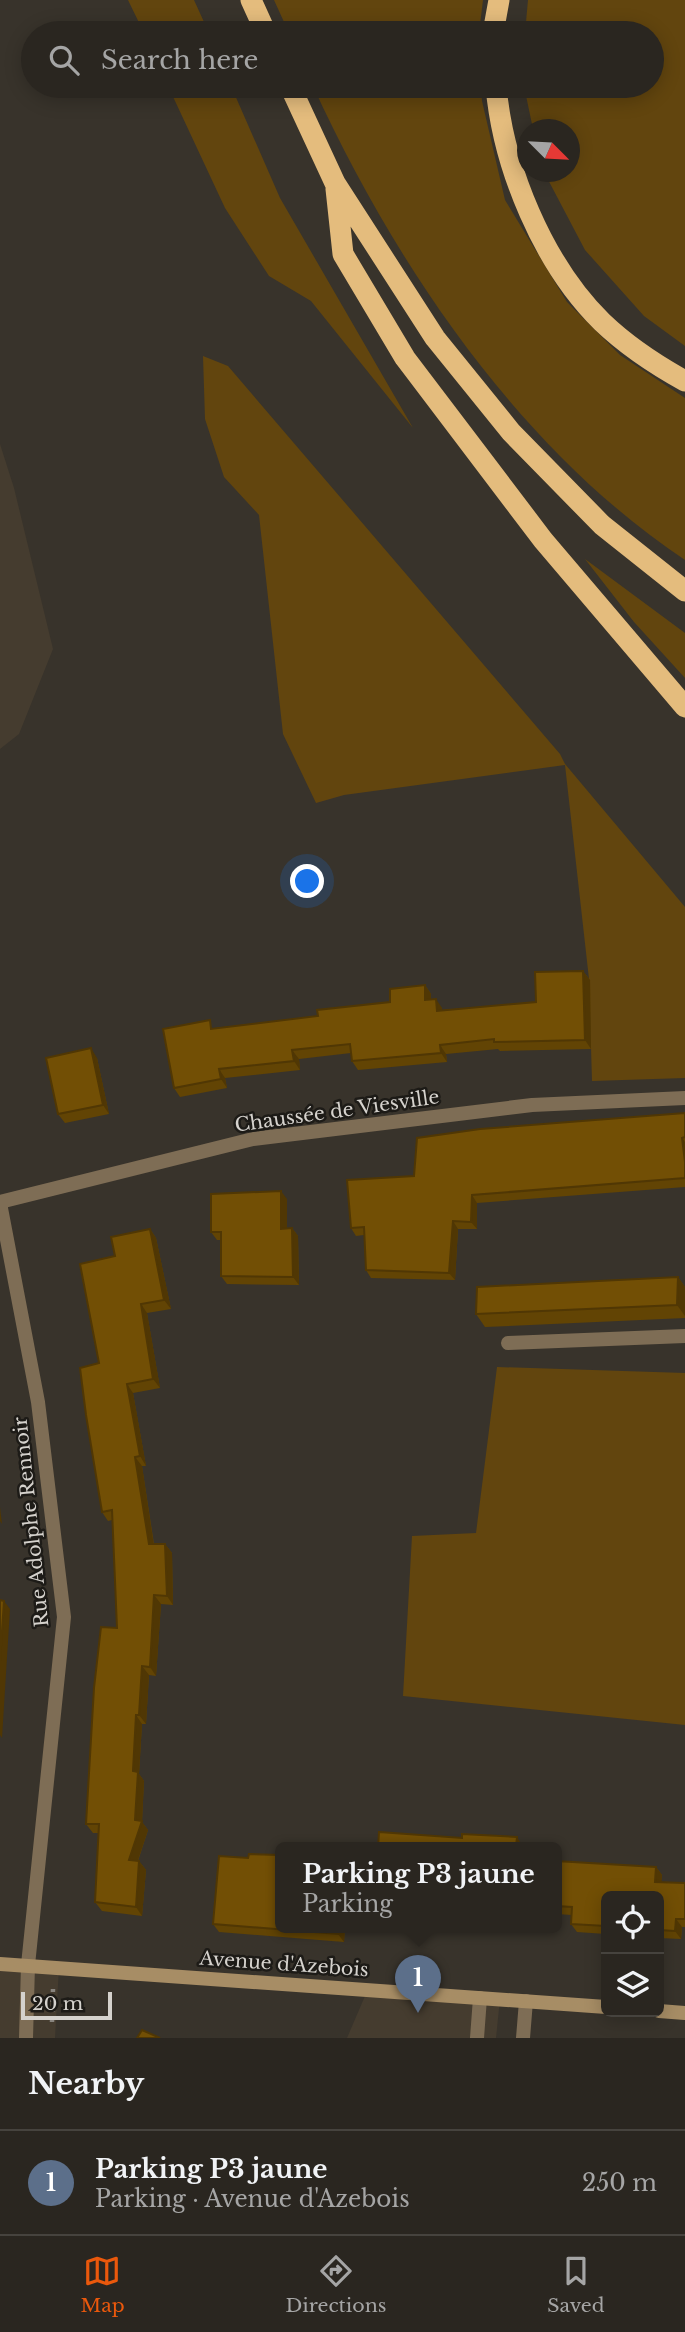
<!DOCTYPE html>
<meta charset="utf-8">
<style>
body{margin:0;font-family:"Libre Baskerville",serif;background:#322e29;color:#f1f3f6}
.controls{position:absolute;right:21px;bottom:21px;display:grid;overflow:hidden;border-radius:10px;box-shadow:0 4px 18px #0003}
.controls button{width:63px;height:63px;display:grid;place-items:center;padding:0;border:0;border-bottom:2px solid #46433e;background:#2a2620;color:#f1f3f6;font:35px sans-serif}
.compass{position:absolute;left:517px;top:119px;width:63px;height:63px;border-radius:50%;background:#2a2620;box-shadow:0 4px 18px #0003;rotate:114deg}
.scale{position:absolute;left:21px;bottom:18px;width:91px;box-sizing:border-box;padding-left:7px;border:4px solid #d5d2cd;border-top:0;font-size:19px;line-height:24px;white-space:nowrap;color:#d5d2cd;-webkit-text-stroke:5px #1d1b17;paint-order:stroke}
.you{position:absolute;left:308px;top:882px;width:24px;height:24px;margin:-18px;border:5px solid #fff;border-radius:50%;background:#1a73e8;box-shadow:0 0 0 10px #1a73e833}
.badge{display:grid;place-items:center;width:46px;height:46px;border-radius:50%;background:#ea580c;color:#fff;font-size:23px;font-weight:700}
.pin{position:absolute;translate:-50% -58px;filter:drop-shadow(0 2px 4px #0008)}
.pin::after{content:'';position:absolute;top:37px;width:24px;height:21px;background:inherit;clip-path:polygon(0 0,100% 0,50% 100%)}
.popup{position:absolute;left:275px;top:1842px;width:287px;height:91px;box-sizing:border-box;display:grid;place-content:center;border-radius:10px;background:#2a2620;filter:drop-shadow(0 2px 5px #0005);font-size:23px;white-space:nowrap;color:#a5a5a5}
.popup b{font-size:26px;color:#f1f3f6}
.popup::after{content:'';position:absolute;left:50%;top:100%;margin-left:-14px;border:14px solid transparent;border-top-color:#2a2620}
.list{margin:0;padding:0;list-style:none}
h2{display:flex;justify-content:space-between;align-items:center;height:91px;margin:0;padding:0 28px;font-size:30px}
h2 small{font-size:23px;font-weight:400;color:#a5a5a5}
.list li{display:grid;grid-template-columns:46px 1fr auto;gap:21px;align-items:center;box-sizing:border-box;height:105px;padding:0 28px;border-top:2px solid #46433e}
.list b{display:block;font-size:26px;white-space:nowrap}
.list p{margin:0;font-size:23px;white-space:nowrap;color:#a5a5a5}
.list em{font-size:23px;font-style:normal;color:#a5a5a5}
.icon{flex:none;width:38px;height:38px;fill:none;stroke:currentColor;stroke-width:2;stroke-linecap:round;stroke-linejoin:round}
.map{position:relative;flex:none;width:685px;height:2038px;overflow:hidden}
.search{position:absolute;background:#2a2620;box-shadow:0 4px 18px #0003;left:21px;right:21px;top:21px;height:77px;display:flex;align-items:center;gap:18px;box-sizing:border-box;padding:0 24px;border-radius:38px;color:#a5a5a5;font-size:26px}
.sheet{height:196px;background:#2a2620}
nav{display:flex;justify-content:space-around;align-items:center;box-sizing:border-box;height:98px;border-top:2px solid #46433e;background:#2a2620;font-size:19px;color:#a5a5a5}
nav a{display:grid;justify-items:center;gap:4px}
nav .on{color:#ea580c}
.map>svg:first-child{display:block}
.built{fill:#453c2f}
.green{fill:#62450e}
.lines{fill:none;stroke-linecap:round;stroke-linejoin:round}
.path{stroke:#88847e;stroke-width:4.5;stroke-dasharray:5 5;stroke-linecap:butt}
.lane{stroke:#7e6d55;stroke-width:14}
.street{stroke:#7e6d55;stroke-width:14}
.secondary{stroke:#a78d65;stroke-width:14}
.highway{stroke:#e4bc7d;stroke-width:21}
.wall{fill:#624404}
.shaded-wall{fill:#503704}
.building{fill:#724f05;stroke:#503704;stroke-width:2}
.labels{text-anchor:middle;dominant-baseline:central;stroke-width:5;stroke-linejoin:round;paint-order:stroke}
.street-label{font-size:19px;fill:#d5d2cd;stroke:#1d1b17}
</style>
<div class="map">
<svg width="685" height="2038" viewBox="0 0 685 2038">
<rect width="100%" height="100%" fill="#38332b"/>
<!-- built -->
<path class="built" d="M0,444l14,44 39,161 -34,85 -19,15z
M0,1964l59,3 -4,71h-55z
M368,1989l132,10 -4,39h-149z"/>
<!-- green -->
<path class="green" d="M128,0h66l15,33h-65z
M274,0h209l-4,33h-190z
M528,0h157v346l-41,-30 -59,-66 -41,-78h26v-42l-37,-1 -9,-43h128v-53h-127z
M168,86h63l49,112 133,230 -102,-127 -42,-25 -44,-68z
M313,86h168l1,15 23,99 62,102 53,53 65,43v162c-166,-111 -290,-295 -372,-474z
M203,356l25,10 332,388 5,10 120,143v171l-93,3 -3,-102 -24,-214 -221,30 -28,8 -33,-69 -24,-219 -35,-38 -19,-58z
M585,559l100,74v45l-51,-56z
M497,1367l188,6v352l-282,-29 9,-160 64,-3z"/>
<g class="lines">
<!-- path -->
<path class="path" d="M52,2022l1,-33"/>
<!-- lane -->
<path class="lane" d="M508,1343l177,-7
M26,2038l2,-73
M477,2038l3,-40
M523,2038l3,-37"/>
<!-- street -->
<path class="street" d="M0,1202l253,-63 279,-34 153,-7
M0,1203l38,199 26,215 -36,348"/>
<!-- secondary -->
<path class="secondary" d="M0,1964l606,43
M659,2011l26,2"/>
<!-- highway -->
<path class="highway" d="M251,0l15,33
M493,33l6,-33
M290,86l45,97 100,155 76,94 91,93 83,66
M496,86c7,81 47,178 106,236 24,23 54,43 83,59
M336,189l7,65 62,104 138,182 142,167"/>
</g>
<!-- wall -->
<path class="wall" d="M583,971l7,9 1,69 -91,2 -2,-2 -52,5 1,8 -89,8 -6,-9 -1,-8 -52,6 1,11 -75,8 2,10 -47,9 -6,-9 41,-60 103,-12 72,-14 35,-17 6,9v6l11,8v2l94,-8z
M97,1058l12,56 -44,9 -7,-9z
M685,1113v74l-208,16v26h-19l-3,51 -84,-2 -5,-8 -2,-35 -8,1 -5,-8 63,-52z
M287,1199v29h5l6,8 1,49 -72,-1 -6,-8v-36h-4l-6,-8z
M150,1229l6,9 15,71 -24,4 13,75 -27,5 13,73h-4l12,78h11l7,9 1,52 -12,-1 -5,72 -7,-1 -3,49h-4l-3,50 5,7 -2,41 6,8 -10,31h1l7,9 -4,46 -40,-5 -7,-9 4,-69h-6l-7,-9 31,-196 -5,-108 -4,1 -6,-9 -3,-149 16,-107z
M678,1277l7,10v31l-200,9 -9,-13z
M556,1861l100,6 6,8 -1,7 24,1v44h-3l-1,12 -22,-1v-42h-53v38l-29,-2 -6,-8 1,-9 -16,-1z
M213,1924l67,3h65l-1,15 -125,-10z"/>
<!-- shaded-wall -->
<path class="shaded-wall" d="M583,971l7,9 1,69 -6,-9z
M425,985l6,9v15l-6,-9z
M436,999l6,9 1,12 -6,-9z
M440,1045l6,9 1,8 -6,-9z
M91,1048l6,10 12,56 -6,-9z
M292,1050l7,9 1,11 -6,-9z
M219,1069l6,9 2,10 -6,-9z
M682,1138l3,4v20z
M281,1191l6,8v38l-6,-8z
M472,1195l5,8v26l-6,-7z
M453,1221l5,8 -3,51 -6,-7z
M292,1228l6,8 1,49 -6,-8z
M150,1229l6,9 15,71 -7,-9z
M678,1277l7,10v29l-8,-11z
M141,1304l6,9 13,75 -7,-9z
M127,1384l6,9 13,73 -6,-10z
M135,1457l7,9 13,87 -6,-9z
M0,1507l2,17 -2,-3z
M165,1544l7,9 1,52 -6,-9z
M154,1595l7,9 -5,72 -6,-9z
M4,1601l6,8 -8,129 -2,-3v-74z
M142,1666l7,9 -3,49 -7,-9z
M136,1715l6,9 -3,50 5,7 -2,41 6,8 -13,39 -6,-9 6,-40 -2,-49z
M517,1837l5,8v2h-6z
M139,1861l7,9 -4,46 -6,-9z
M656,1867l6,8 -1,15 -6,-8z
M676,1919l6,8 -1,12 -6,-8z
M338,1927h7l-1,15 -6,-8z"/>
<!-- building -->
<path class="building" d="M583,971l2,69 -91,2v-3l-54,6 1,8 -89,8 -2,-17 -58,6 2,11 -75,8 2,10 -47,9 -11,-59 47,-9 1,9 107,-13 -1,-6 73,-8v-13l35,-4v15l11,-1 1,12 99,-9 -1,-30z
M91,1048l12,57 -45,9 -12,-56z
M685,1113v24l-3,1 3,24v16l-213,17 -1,27 -18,-1 -4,52 -83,-3 -2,-43 -13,1 -4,-48 67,-4 3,-38 63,-9z
M281,1191v38l11,-1 1,49 -72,-1v-44h-10v-38z
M150,1229l14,71 -23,4 12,75 -26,5 13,72 -5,1 14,87h16l2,52 -13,-1 -4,72 -8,-1 -3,49h-3l-3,56 5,1 -3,48 7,1 -13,39 10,1 -3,46 -41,-5 4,-78h-13l8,-136 7,-61 16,1 -5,-118 -10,2 -16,-97 -6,-47 19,-5 -19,-99 35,-8 -4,-19z
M678,1277l-1,28 -201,9 1,-27z
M0,1600l4,1 -4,60z
M379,1832l83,6v-4l55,3 -1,10h-138z
M249,1854l31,1v72h58v7l-125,-10 6,-68 29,2z
M556,1861l100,6 -1,15 30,1v36h-9l-1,12 -16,-1v-34h-53v30l-35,-2 1,-17 -16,-1z
M142,2030l18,8h-23z"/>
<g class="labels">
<!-- street labels -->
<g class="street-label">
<text transform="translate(337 1111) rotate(-8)">Chaussée de Viesville</text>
<text transform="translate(31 1522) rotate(-96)">Rue Adolphe Rennoir</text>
<text transform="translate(284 1964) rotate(4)">Avenue d'Azebois</text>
</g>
</g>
</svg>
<div class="controls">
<button><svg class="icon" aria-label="locate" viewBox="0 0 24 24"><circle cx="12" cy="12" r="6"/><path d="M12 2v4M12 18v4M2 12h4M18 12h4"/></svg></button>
<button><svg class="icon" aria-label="layers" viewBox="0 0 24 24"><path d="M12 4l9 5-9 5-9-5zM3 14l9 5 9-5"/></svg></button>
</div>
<svg class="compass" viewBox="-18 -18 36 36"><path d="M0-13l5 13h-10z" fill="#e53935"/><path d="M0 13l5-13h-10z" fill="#a5a5a5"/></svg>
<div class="scale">20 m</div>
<div class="you"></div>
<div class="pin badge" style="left:418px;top:2013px;background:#5c6f8a">1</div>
<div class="popup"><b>Parking P3 jaune</b>Parking</div>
<div class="search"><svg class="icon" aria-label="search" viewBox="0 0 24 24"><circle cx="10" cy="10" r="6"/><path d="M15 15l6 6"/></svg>Search here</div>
</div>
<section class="sheet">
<h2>Nearby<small></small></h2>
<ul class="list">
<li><span class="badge" style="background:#5c6f8a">1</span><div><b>Parking P3 jaune</b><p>Parking · Avenue d'Azebois</p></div><em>250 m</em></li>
</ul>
</section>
<nav>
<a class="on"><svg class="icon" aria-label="map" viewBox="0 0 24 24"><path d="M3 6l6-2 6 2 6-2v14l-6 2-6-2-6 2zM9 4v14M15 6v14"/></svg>Map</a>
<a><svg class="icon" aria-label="directions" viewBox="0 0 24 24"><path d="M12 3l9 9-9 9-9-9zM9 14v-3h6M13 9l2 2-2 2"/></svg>Directions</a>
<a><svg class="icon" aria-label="saved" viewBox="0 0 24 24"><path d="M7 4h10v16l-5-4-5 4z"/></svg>Saved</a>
</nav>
